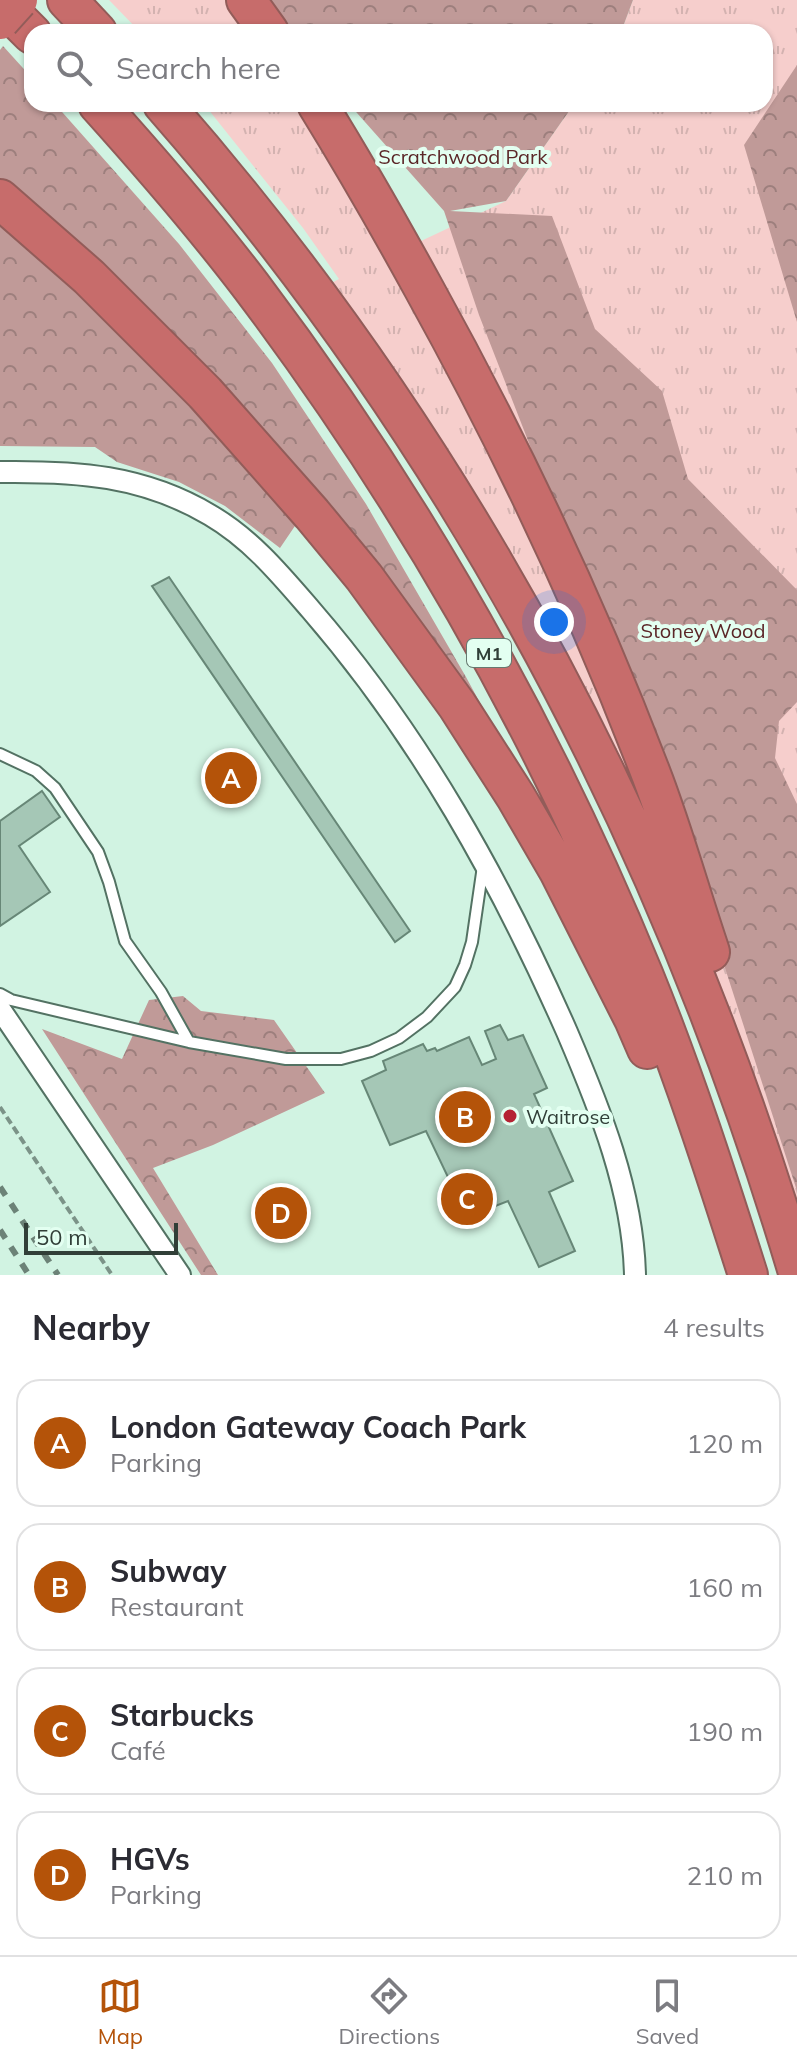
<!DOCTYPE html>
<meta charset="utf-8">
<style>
body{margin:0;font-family:Mulish,sans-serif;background:#f7f7f7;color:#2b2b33}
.scale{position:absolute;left:24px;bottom:20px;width:154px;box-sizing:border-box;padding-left:8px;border:4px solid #313f38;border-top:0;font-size:22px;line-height:28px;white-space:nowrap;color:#313f38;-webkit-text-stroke:6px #e3fff1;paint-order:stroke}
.you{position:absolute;left:554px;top:622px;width:28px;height:28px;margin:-20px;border:6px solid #fff;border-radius:50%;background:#1a73e8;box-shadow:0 0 0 12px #1a73e833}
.badge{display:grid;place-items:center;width:52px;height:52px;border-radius:50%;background:#b45309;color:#fff;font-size:26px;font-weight:700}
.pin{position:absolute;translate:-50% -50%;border:4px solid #fff;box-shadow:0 2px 8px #0006}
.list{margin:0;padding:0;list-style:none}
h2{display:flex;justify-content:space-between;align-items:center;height:104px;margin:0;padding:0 32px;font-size:34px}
h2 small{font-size:26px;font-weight:400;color:#7c7c81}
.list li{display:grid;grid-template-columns:52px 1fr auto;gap:24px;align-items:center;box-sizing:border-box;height:128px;margin:0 16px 16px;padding:0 16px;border:2px solid #e1e1e2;border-radius:24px}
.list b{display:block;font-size:30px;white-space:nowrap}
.list p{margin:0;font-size:26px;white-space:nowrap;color:#7c7c81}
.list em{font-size:26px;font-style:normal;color:#7c7c81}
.icon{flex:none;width:44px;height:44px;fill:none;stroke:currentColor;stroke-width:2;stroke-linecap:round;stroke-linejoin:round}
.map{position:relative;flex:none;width:797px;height:1275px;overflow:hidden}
.search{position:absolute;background:#fff;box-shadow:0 2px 6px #0004;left:24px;right:24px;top:24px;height:88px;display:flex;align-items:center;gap:20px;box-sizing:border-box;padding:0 28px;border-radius:24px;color:#7c7c81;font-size:30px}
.sheet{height:680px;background:#fff}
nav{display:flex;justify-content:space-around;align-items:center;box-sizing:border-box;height:112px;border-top:2px solid #e1e1e2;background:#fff;font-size:22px;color:#7c7c81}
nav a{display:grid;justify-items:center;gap:4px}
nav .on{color:#b45309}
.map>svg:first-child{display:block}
.grass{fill:url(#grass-tufts)}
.forest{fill:url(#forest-crowns)}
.building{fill:#a5c7b6;stroke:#678777;stroke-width:2}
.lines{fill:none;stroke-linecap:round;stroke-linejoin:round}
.service-casing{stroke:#537263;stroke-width:14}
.minor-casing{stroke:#537263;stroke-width:24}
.motorway-casing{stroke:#925c59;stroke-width:42}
.path{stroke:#7c9388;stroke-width:4;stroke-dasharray:8 4;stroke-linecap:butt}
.service{stroke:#fff;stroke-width:10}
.minor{stroke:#fff;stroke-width:20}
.motorway{stroke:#c76c6b;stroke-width:38}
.rail{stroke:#6c8277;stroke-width:6;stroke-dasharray:10 10;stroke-linecap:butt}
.motorway-bridge-casing{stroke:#925c59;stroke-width:42;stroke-linecap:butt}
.motorway-bridge{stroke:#c76c6b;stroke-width:38}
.poi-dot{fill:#b52333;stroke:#e3fff1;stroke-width:3}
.labels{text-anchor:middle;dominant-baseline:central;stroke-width:8;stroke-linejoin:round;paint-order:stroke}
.shield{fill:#e3fff1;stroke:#667970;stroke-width:2}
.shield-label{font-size:18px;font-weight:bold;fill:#313f38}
.park-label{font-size:20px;fill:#5b2728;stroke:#e3fff1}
.poi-label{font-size:20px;fill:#313f38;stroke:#e3fff1;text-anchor:start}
</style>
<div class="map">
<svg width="797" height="1275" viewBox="0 0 797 1275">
<defs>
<pattern id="grass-tufts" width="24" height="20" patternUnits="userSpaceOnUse" patternTransform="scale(2)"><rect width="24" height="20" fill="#f6cecc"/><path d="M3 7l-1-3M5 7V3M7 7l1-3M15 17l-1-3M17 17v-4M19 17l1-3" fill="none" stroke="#d3b2b0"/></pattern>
<pattern id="forest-crowns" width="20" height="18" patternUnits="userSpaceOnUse" patternTransform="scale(2)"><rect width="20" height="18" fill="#c09a98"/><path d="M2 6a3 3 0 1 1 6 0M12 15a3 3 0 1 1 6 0" fill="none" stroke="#9d7f7d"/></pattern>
</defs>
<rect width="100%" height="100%" fill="#d1f3e2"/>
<!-- grass -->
<path class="grass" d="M109,0h122l21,32h-112z
M633,0h164v1275l-117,-350 -215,-404 -159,-225 33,-17 -36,-51 -99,-124h94l89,153 119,-56 68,-97h191v-72h-144z"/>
<!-- forest -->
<path class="forest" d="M264,0h369l-12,32h-334z
M3,46l29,32v26h23l124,140 93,119 94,141 100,173 52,96 -67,-86 -451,-506v-131z
M797,65v257l-53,-177z
M349,104h225l-68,97 -56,10 102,5 43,113 67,62 26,88 109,111v112l-18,19 -4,37 22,46v387l-82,-254 -76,-212 -160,-410 -35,-104z
M0,215l195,193 104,112 -19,28 -55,-42 -46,-24 -62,-20 -22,-15 -95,-1z
M183,996l18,15 73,9 51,73 -112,52 -60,23 65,107h-17l-159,-246 80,30 27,-59z"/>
<!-- building -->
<path class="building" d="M169,577l241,354 -15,11 -243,-356z
M42,791l18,26 -41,29 31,46 -50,34v-105z
M500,1025l8,15 15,-5 24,53 -13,6 39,87 -24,11 26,59 -36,16 -31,-66 -41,16 -41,-86 -36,14 -28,-64 24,-11 -3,-9 40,-17 4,7 8,-3 2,3 32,-14 13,28 14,-6 -11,-28z"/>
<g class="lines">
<defs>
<path id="service" d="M0,754l36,17 19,17 43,64 11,30 16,59 36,51 28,50
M0,994l11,6 178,42 97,17h55l30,-8 28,-13 28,-21 28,-30 10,-22 7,-23 11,-76"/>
<path id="minor" d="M0,472c76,-1 143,3 210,43 41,24 70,59 101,95 109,126 189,270 256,422 33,77 66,159 68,243
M0,1009l180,266"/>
<path id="motorway" d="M67,0l30,32
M246,0l23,32
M0,2l32,32
M98,104c53,59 105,119 153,182 160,212 291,442 392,688 40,98 73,200 105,301
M163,104c298,340 505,733 634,1165
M317,104c37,60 72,121 106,183 87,157 164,319 228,487 22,57 39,119 59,178
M0,199l89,78 116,116 107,121 52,63 93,128 59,92 43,74 75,148 13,30"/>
</defs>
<!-- service casing -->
<use href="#service" class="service-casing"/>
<!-- minor casing -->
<use href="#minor" class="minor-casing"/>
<!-- motorway casing -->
<use href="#motorway" class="motorway-casing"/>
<!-- path -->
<path class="path" d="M0,1107l112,168"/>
<!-- service -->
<use href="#service" class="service"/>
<!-- minor -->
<use href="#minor" class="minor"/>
<!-- motorway -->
<use href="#motorway" class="motorway"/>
<!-- rail -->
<path class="rail" d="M0,1187l58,88
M0,1230l29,45"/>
<defs>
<path id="motorway-bridge" d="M0,20l18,-20"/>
</defs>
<!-- motorway-bridge casing -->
<use href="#motorway-bridge" class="motorway-bridge-casing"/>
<!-- motorway-bridge -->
<use href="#motorway-bridge" class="motorway-bridge"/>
</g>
<!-- markers -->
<circle class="poi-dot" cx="510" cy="1116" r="8"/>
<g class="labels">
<!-- shield labels -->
<rect class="shield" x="467" y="639" width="44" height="28" rx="6"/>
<g class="shield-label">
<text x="489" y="653">M1</text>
</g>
<!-- park labels -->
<g class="park-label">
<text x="463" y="156">Scratchwood Park</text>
<text x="703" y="630">Stoney Wood</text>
</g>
<!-- poi labels -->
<g class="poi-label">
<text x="526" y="1116">Waitrose</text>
</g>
</g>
</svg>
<div class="scale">50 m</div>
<div class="you"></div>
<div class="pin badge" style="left:231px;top:778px">A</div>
<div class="pin badge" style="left:465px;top:1117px">B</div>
<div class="pin badge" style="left:467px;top:1199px">C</div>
<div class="pin badge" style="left:281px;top:1213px">D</div>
<div class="search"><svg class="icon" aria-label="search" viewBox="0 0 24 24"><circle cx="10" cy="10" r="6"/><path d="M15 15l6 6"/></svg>Search here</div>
</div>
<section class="sheet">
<h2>Nearby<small>4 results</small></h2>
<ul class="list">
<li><span class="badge">A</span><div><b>London Gateway Coach Park</b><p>Parking</p></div><em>120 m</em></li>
<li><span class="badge">B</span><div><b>Subway</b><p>Restaurant</p></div><em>160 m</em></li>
<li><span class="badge">C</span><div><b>Starbucks</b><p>Café</p></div><em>190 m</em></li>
<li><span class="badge">D</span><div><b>HGVs</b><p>Parking</p></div><em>210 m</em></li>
</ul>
</section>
<nav>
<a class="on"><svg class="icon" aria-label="map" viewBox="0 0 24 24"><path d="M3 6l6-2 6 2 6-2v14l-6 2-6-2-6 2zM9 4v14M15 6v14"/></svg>Map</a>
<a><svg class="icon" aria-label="directions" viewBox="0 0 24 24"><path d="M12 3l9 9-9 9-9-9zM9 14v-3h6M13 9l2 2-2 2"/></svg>Directions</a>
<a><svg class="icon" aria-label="saved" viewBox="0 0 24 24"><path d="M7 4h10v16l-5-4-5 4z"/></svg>Saved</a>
</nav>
